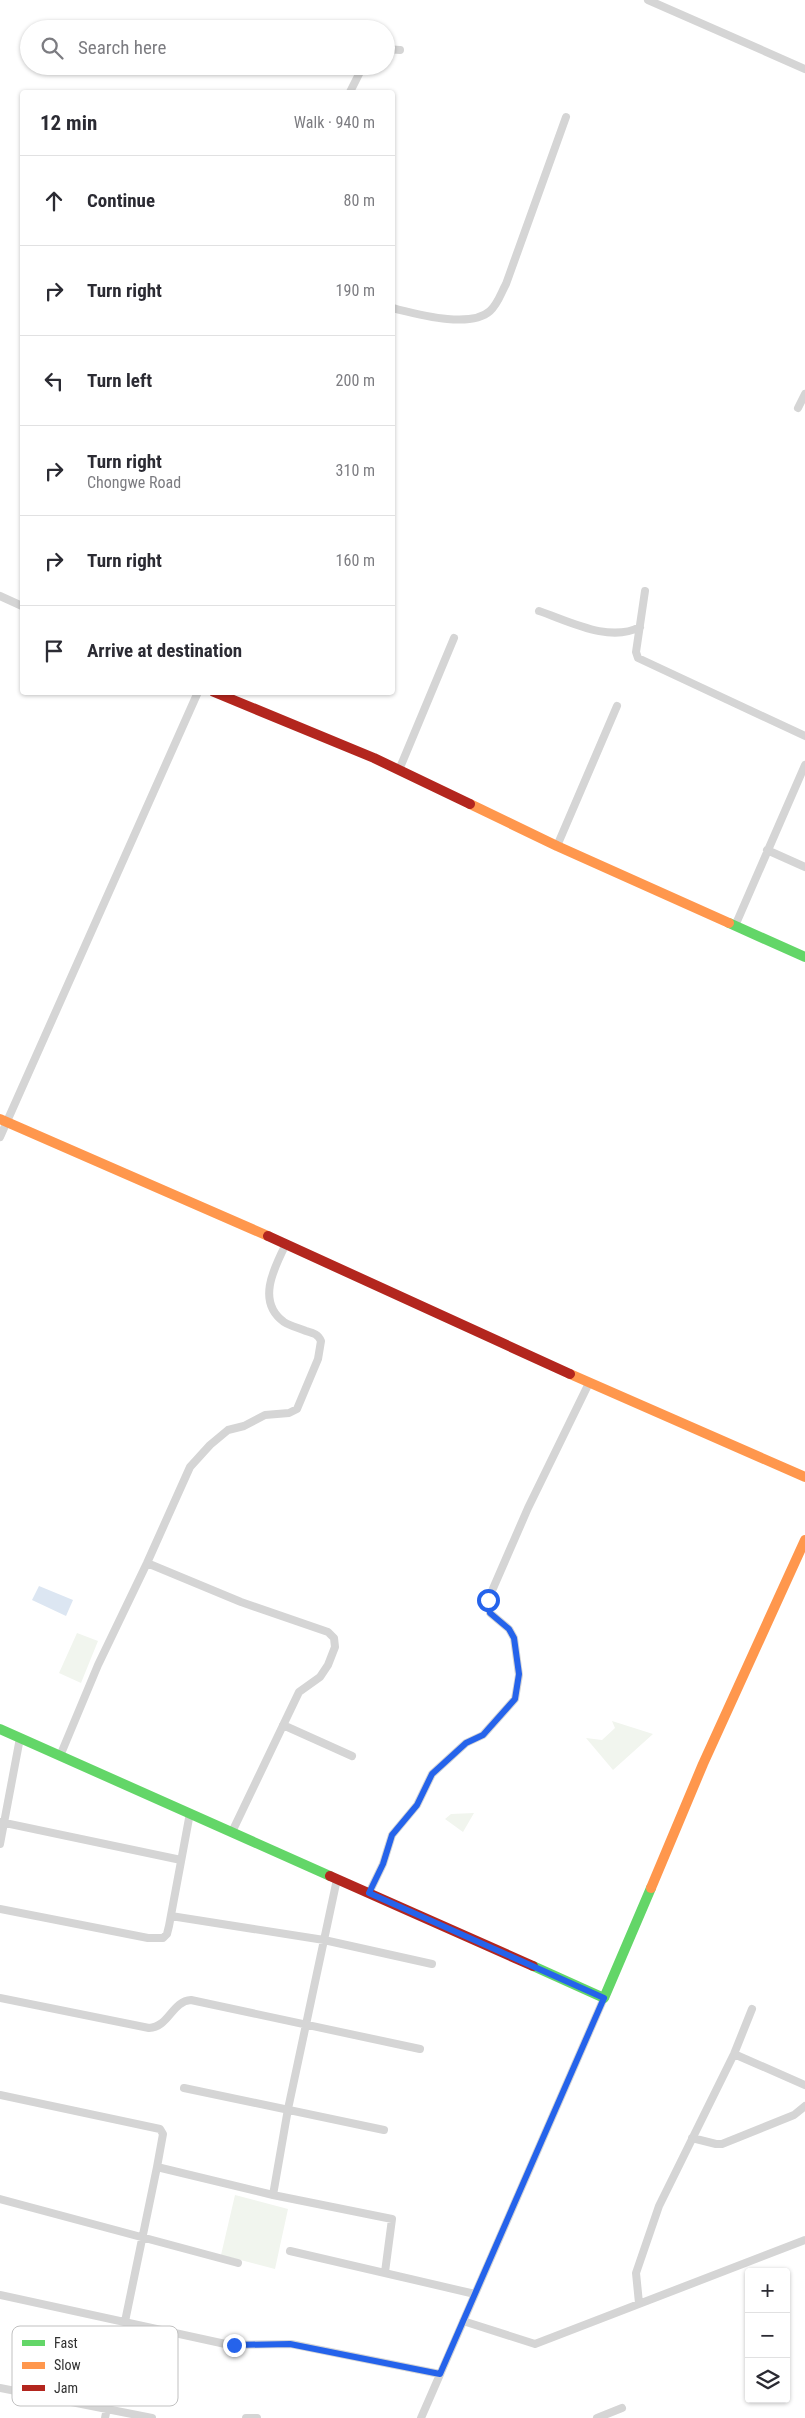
<!DOCTYPE html>
<meta charset="utf-8">
<style>
body{margin:0;font-family:"Roboto Condensed",sans-serif;background:#f2f2f3;color:#2b2b33}
.controls{position:absolute;right:15px;bottom:15px;display:grid;overflow:hidden;border-radius:5px;box-shadow:0 1px 4px #0004}
.controls button{width:45px;height:45px;display:grid;place-items:center;padding:0;border:0;border-bottom:1px solid #e1e1e2;background:#fff;color:#2b2b33;font:25px sans-serif}
.stop{position:absolute;width:15px;height:15px;margin:-11px;border:4px solid #2563eb;border-radius:50%;background:#fff}
.stop.end{background:#2563eb;border-color:#fff;box-shadow:0 1px 5px #0008}
.list{margin:0;padding:0;list-style:none}
h2{display:flex;justify-content:space-between;align-items:center;height:65px;margin:0;padding:0 20px;font-size:21px}
h2 small{font-size:16px;font-weight:400;color:#7c7c81}
.list li{display:grid;grid-template-columns:32px 1fr auto;gap:15px;align-items:center;box-sizing:border-box;height:90px;padding:0 20px;border-top:1px solid #e1e1e2}
.list b{display:block;font-size:19px;white-space:nowrap}
.list p{margin:0;font-size:16px;white-space:nowrap;color:#7c7c81}
.list em{font-size:16px;font-style:normal;color:#7c7c81}
.icon{flex:none;width:28px;height:28px;fill:none;stroke:currentColor;stroke-width:2;stroke-linecap:round;stroke-linejoin:round}
.map{position:relative;flex:none;width:805px;height:2418px;overflow:hidden}
.search{position:absolute;background:#fff;box-shadow:0 1px 4px #0004;left:20px;top:20px;width:375px;height:55px;display:flex;align-items:center;gap:12px;box-sizing:border-box;padding:0 18px;border-radius:28px;color:#7c7c81;font-size:19px}
.panel{position:absolute;background:#fff;box-shadow:0 1px 4px #0004;left:20px;top:90px;width:375px;height:605px;border-radius:5px}
.map>svg:first-child{display:block}
.green{fill:#f1f5ee}
.water{fill:#dce6f2}
.lines{fill:none;stroke-linecap:round;stroke-linejoin:round}
.street{stroke:#d5d5d5;stroke-width:8}
.fast{stroke:#63d668;stroke-width:10}
.slow{stroke:#ff974d;stroke-width:10}
.jam{stroke:#b3261e;stroke-width:10}
.route{stroke:#2563eb;stroke-width:6}
.key{fill:#fff;stroke:#c1c1c1;stroke-width:1}
.key-label{font-size:14px;fill:#313131}
</style>
<div class="map">
<svg width="805" height="2418" viewBox="0 0 805 2418">
<rect width="100%" height="100%" fill="#fff"/>
<!-- green -->
<path class="green" d="M77,1633l21,8 -17,42 -22,-10z
M612,1721l41,13 -40,36 -27,-32 16,2 13,-12z
M474,1813l-11,19 -18,-13 6,-5z
M235,2195l53,14 -13,60 -54,-14z"/>
<!-- water -->
<path class="water" d="M39,1586l34,14 -7,16 -34,-16z"/>
<g class="lines">
<!-- street -->
<path class="street" d="M648,0l157,69
M386,49l14,1
M350,92l13,-26
M392,308c25,6 78,21 98,3 8,-7 11,-18 16,-27l60,-167
M798,408l7,-14
M645,591l-9,61 2,6 167,78
M0,596l22,10
M539,611c30,10 70,32 101,16
M399,770l55,-132
M557,846l60,-140
M767,850l38,17
M735,926l70,-161
M0,1137l198,-445
M147,1563l94,39 87,30 6,6 1,9 -7,18 -8,12 -21,15 -67,140
M283,1725l69,31
M60,1756l38,-91 49,-102 43,-96 20,-22 18,-15 16,-4 21,-11 24,-2 8,-4 21,-50 3,-18c-3,-7 -8,-8 -15,-10 -7,-3 -16,-5 -22,-9 -28,-20 -10,-54 2,-78
M0,1822l181,38
M0,1844l20,-106
M369,1893l14,-29 9,-29 25,-30 15,-31 34,-31 17,-8 32,-36 4,-24 -5,-37 -5,-9 -19,-16 -2,-13 40,-92 61,-125
M0,1909l148,29h15l4,-4 2,-8 21,-113
M171,1916l153,24 108,24
M0,1998l149,30c20,-1 23,-27 42,-28l229,49
M734,2054l71,31
M184,2088l200,42
M0,2095l160,34 3,5 -6,33
M692,2138l24,6h6l72,-29 11,-9
M273,2195l15,-86 49,-230
M0,2199l238,64
M290,2251l185,43
M0,2295l230,50 61,-1 149,30
M639,2303l-3,-30 23,-67 75,-152 18,-45
M463,2321l72,23 270,-104
M0,2388l152,30
M105,2418l52,-251 116,28 119,24 -7,53
M246,2418h11
M421,2418l183,-420
M597,2418l25,-10"/>
<!-- fast -->
<path class="fast" d="M729,923l76,34
M0,1729l330,147
M533,1966l71,32 47,-110"/>
<!-- slow -->
<path class="slow" d="M470,804l87,42 172,77
M0,1119l268,117
M570,1374l235,103
M651,1888l52,-124 102,-224"/>
<!-- jam -->
<path class="jam" d="M214,692l160,66 96,46
M268,1236l302,138
M330,1876l203,90"/>
</g>
<g class="lines">
<!-- route -->
<path class="route" d="M234,2345l56,-1 150,30 164,-376 -235,-105 14,-29 9,-29 25,-30 15,-31 34,-31 17,-8 32,-36 4,-25 -5,-36 -5,-9 -19,-16 -2,-13"/>
</g>
<!-- legend -->
<rect x="12" y="2326" width="166" height="80" rx="8" class="key"/>
<rect x="22" y="2340" width="23" height="6" fill="#63d668"/>
<rect x="22" y="2362" width="23" height="7" fill="#ff974d"/>
<rect x="22" y="2385" width="23" height="6" fill="#b3261e"/>
<g class="key-label">
<text x="54" y="2348">Fast</text>
<text x="54" y="2370">Slow</text>
<text x="54" y="2393">Jam</text>
</g>
</svg>
<div class="controls">
<button>+</button>
<button>−</button>
<button><svg class="icon" aria-label="layers" viewBox="0 0 24 24"><path d="M12 4l9 5-9 5-9-5zM3 14l9 5 9-5"/></svg></button>
</div>
<div class="stop" style="left:488px;top:1600px"></div>
<div class="stop end" style="left:234px;top:2345px"></div>
<div class="search"><svg class="icon" aria-label="search" viewBox="0 0 24 24"><circle cx="10" cy="10" r="6"/><path d="M15 15l6 6"/></svg>Search here</div>
<section class="panel">
<h2>12 min<small>Walk · 940 m</small></h2>
<ul class="list">
<li><svg class="icon" aria-label="ahead" viewBox="0 0 24 24"><path d="M12 20V5M6 11l6-6 6 6"/></svg><div><b>Continue</b></div><em>80 m</em></li>
<li><svg class="icon" aria-label="right" viewBox="0 0 24 24"><path d="M7 20v-9h11M14 6l5 5-5 5"/></svg><div><b>Turn right</b></div><em>190 m</em></li>
<li><svg class="icon" aria-label="left" viewBox="0 0 24 24"><path d="M17 20v-9H6M10 6l-5 5 5 5"/></svg><div><b>Turn left</b></div><em>200 m</em></li>
<li><svg class="icon" aria-label="right" viewBox="0 0 24 24"><path d="M7 20v-9h11M14 6l5 5-5 5"/></svg><div><b>Turn right</b><p>Chongwe Road</p></div><em>310 m</em></li>
<li><svg class="icon" aria-label="right" viewBox="0 0 24 24"><path d="M7 20v-9h11M14 6l5 5-5 5"/></svg><div><b>Turn right</b></div><em>160 m</em></li>
<li><svg class="icon" aria-label="arrive" viewBox="0 0 24 24"><path d="M6 21V4h12l-3 4 3 4H6"/></svg><div><b>Arrive at destination</b></div></li>
</ul>
</section>
</div>
